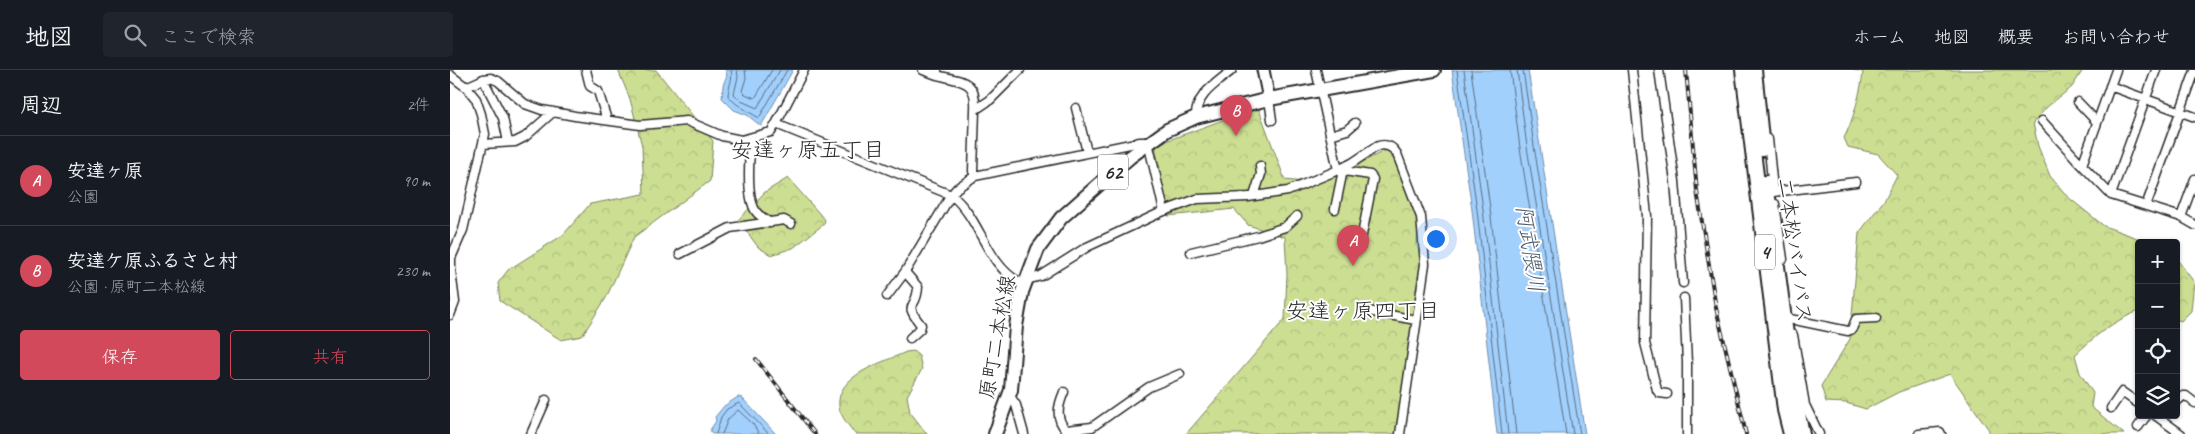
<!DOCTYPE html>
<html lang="ja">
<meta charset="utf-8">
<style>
body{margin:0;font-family:Caveat,"Klee One",sans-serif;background:#20242c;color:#f1f3f6}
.controls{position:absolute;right:15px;bottom:15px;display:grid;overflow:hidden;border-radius:5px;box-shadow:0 1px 4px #0004}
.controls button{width:45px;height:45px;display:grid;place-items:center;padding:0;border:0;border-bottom:1px solid #363941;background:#171b24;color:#f1f3f6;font:25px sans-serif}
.you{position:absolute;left:985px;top:168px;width:18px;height:18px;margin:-12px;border:4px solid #fff;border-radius:50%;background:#1a73e8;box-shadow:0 0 0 8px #1a73e833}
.badge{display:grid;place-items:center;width:32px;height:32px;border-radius:50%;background:#d1495b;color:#fff;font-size:16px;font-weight:700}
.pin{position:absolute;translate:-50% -41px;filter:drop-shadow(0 1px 2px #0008)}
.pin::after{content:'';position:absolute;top:26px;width:18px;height:15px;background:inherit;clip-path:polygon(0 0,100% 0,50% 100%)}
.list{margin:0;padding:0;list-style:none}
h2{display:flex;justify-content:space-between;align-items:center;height:65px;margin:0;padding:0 20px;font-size:21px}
h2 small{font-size:16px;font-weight:400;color:#9ea1a6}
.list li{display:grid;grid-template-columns:32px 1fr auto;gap:15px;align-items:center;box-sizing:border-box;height:90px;padding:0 20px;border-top:1px solid #363941}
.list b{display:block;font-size:19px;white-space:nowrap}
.list p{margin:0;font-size:16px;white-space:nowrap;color:#9ea1a6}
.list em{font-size:16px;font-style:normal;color:#9ea1a6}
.actions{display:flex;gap:10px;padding:15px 20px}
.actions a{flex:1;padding:11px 0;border:1px solid #d1495b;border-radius:5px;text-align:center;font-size:18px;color:#d1495b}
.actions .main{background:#d1495b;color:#fff}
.icon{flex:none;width:28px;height:28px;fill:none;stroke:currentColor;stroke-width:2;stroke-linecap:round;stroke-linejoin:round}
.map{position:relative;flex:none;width:1745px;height:364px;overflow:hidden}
header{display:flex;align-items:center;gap:30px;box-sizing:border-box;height:70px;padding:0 25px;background:#171b24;border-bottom:1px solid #363941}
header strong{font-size:24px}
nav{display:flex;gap:28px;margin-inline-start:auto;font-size:18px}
.search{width:350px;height:45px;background:#20242c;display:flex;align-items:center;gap:12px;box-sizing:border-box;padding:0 18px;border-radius:5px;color:#9ea1a6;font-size:19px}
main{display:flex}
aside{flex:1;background:#171b24}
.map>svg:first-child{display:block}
.forest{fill:url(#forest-crowns);stroke:#7c845e}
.water{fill:#a2d0fd;stroke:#728ea9}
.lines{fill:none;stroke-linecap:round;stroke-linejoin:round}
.shore{stroke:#5b6d7f;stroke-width:1}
.street-casing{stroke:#2b2b2b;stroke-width:11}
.secondary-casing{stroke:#2b2b2b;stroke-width:15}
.primary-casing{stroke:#2b2b2b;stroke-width:16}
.highway-casing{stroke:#2b2b2b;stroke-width:18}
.street{stroke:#fff;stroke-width:8}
.secondary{stroke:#fff;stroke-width:11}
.primary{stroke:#fff;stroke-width:12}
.highway{stroke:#fff;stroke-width:14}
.rail-casing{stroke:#2b2b2b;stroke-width:4}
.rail{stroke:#fff;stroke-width:2;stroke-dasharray:5.5;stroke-linecap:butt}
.labels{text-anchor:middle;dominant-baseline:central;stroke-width:4;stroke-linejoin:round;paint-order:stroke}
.shield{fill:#fff;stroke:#6b6b6b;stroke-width:1}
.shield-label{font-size:20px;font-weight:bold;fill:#2b2b2b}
.street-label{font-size:21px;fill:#2b2b2b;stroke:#fff}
.neighbourhood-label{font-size:22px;fill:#2b2b2b;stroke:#fff}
.water-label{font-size:22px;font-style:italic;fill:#4f5d6a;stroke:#fff}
</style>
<header>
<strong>地図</strong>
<div class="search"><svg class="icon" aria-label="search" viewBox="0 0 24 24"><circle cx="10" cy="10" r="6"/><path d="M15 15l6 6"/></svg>ここで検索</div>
<nav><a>ホーム</a><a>地図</a><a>概要</a><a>お問い合わせ</a></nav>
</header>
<main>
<aside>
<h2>周辺<small>2件</small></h2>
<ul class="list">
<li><span class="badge">A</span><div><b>安達ヶ原</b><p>公園</p></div><em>90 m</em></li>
<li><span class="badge">B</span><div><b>安達ケ原ふるさと村</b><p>公園 · 原町二本松線</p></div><em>230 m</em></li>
</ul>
<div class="actions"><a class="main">保存</a><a>共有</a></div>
</aside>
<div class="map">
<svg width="1745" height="364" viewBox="0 0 1745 364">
<defs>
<pattern id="forest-crowns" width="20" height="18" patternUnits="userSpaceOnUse" patternTransform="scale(1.25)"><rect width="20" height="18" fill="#ccde92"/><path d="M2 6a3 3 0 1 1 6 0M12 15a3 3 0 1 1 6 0" fill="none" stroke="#afbf7e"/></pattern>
</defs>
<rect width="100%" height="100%" fill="#fff"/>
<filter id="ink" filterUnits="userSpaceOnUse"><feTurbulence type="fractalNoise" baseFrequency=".02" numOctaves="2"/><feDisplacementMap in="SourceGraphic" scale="10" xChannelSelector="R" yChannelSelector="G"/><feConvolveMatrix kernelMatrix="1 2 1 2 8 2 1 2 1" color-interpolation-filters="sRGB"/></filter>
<g filter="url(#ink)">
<!-- forest -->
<path class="forest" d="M168,0h38l57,71 -3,40 -76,56 -28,61 -24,38 -21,4 -61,-39 -2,-18 10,-13 55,-35 27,-31 54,-10 -2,-48 -12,-47z
M1404,0h229l-11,17 -25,20 -14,16 5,23 12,30 18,21 36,29 47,17h-12v68c-26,10 -44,25 -64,44l5,18 13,20 -2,14 33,27h-135v-4l-39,-56 -51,18 -33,17 -20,-6 -20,-1 -5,-16 29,-47 9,-106 26,-34 12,-24 -19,-21 -30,-7 -4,-9c9,-17 17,-47 19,-66z
M808,37l27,73 29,3 25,-9 47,-24 9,11 23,62 3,36 -4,43 -20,132h-211l99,-115 2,-45 -2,-37 -37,-12 -14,-16 -66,7 -13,-71z
M338,108l37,42 -1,4 -31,24 -22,7 -13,-8 -20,-27 27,-28z
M1726,188l18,24 -3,29 -10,10 -5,-2z
M463,281l6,5 3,13 -15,27 3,16 17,22h-72c-5,-7 -15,-18 -16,-27 -4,-32 43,-44 67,-55z"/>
<!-- water -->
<path class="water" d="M275,0h68l-32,56 -14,-11 -13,-5 -12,-12 1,-13 4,-10z
M1002,0h76l57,364h-88l-25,-224z
M288,327l4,1 34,36h-64l-2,-4 6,-9 -1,-4 9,-11z"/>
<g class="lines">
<!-- shore -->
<path class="shore" d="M281,0c3,8 -3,17 -3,26 9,10 20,15 31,22l28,-48
M287,0l1,7 -4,17 7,7 16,7 23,-38
M295,0l1,8 -4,13 3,3 10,4 17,-28
M1007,0l20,140 25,224
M1014,0l19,139 25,225
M1021,0l19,138 26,226
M1060,0l10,78 46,286
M1067,0l10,77 46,287
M1073,0l11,76 46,288
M266,364l5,-17 6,-8 12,-6 30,31
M272,364l6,-15 10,-9 15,14 6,10"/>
<defs>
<path id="street" d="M136,0l4,16 8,5 9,29
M354,0l-28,54 175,71c30,23 34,68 68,87l22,-6 46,-29 77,-36 33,-12 51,-2 40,-6 50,-21 32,5 3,4 -12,61
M473,0l14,5
M487,0v5c25,7 40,4 38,35
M866,0l22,100 14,-7 24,-16c9,-4 16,-1 21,7l24,63 4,47 -25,170
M1182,0l15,146 -2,127 12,47 2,3 8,1
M1209,0l16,111 8,102
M1666,0l-34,95 29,30 70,22 14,8
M0,5l16,12 10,12 5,15 4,20 -22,96 -12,28v13l4,31 -5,13
M33,9l20,39 5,24
M1660,16l85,31
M16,17l18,-8 7,-1 7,3 27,23 17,6 33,6 65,9 47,-4 35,15 19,4 30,-8 5,-8
M819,29l3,21
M1628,32l19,20
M626,38l11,44
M746,47c-1,-22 21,-34 36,-47
M1592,51l40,44
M880,65l17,-5 8,-7
M302,68c-3,17 -6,56 3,72 3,6 10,9 15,13
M1318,69l5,51
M33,74l32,-2 10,-5 28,-25
M525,106l-2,-5 2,-61 15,-10 30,-30
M1323,122l83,-10
M1661,125l45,-125
M804,126l7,-22 -1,-8
M1325,134l8,55
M1696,136l49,-135
M885,139l8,-39
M1731,147l14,-38
M741,182l67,-16 27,-9 12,-11
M230,184l50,-26 54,-8 7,4
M455,202l13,15c-1,24 -16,14 3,38l-1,4 -10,9
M437,226l18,-24 46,-77 6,-7 18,-12 165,-34h8l16,69
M1234,228l3,65v71
M918,241l48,9
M1340,249l58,12 4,-2 4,-10 20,-1
M1343,265l12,70 14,29
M614,322c-6,14 -9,26 2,38l26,-3 57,-40 31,-13
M560,326l6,9 8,29
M1726,332l7,-6h3l9,7
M1661,338l11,-16 17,12
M1705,345l26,19
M1688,357l9,-12
M81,364l15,-34
M1469,364l21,-2 1,2"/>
<path id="secondary" d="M813,0l6,29"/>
<path id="primary" d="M545,364l16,-44 5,-64 6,-34 16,-43 23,-31 69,-61 37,-27 29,-13 73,-18 165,-29"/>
<path id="highway" d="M1293,0l42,340 6,24
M1304,0l8,79
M1316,113l28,212 8,39"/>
</defs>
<!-- street casing -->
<use href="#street" class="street-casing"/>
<!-- secondary casing -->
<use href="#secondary" class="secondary-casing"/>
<!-- primary casing -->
<use href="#primary" class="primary-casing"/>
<!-- highway casing -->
<use href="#highway" class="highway-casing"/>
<!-- street -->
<use href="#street" class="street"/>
<!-- secondary -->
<use href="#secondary" class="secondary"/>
<!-- primary -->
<use href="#primary" class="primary"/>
<!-- highway -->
<use href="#highway" class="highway"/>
<defs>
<path id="rail" d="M1236,0l11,121 19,117 30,126
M306,289l59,75"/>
</defs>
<!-- rail casing -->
<use href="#rail" class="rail-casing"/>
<!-- rail -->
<use href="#rail" class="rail"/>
</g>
</g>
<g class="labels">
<!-- shield labels -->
<g class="shield">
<rect x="648" y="84.5" width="30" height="35" rx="4"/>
<rect x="1305" y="164.5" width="20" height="35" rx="4"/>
</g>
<g class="shield-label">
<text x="663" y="102">62</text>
<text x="1315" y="182">4</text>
</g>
<!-- street labels -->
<g class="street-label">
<text transform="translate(1345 180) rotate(82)">二本松バイパス</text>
<text transform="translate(547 267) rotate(-80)">原町二本松線</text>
</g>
<!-- neighbourhood labels -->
<g class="neighbourhood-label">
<text x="358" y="80">安達ヶ原五丁目</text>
<text x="913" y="241">安達ヶ原四丁目</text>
</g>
<!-- water labels -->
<g class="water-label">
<text transform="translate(1080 179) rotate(81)">阿武隈川</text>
</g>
</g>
</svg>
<div class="controls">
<button>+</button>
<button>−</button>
<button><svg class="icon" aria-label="locate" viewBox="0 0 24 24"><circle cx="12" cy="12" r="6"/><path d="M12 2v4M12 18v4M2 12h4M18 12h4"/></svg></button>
<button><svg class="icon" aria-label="layers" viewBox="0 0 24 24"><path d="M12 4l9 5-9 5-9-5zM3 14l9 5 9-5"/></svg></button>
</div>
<div class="you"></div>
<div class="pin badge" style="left:903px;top:196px">A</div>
<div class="pin badge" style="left:786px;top:66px">B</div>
</div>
</main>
